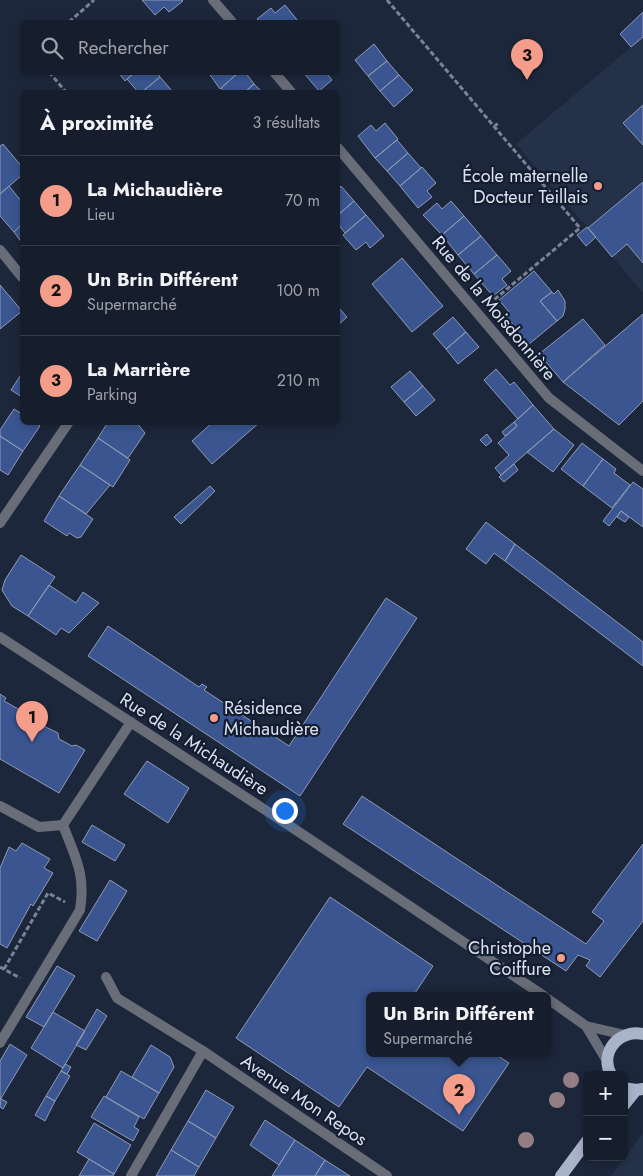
<!DOCTYPE html>
<html lang="fr">
<meta charset="utf-8">
<style>
body{margin:0;font-family:Jost,sans-serif;background:#232a38;color:#f1f3f6}
.controls{position:absolute;right:15px;bottom:15px;display:grid;overflow:hidden;border-radius:8px;box-shadow:0 2px 8px #0003}
.controls button{width:45px;height:45px;display:grid;place-items:center;padding:0;border:0;border-bottom:1px solid #353b48;background:#161d2c;color:#f1f3f6;font:25px sans-serif}
.you{position:absolute;left:284px;top:810px;width:18px;height:18px;margin:-12px;border:4px solid #fff;border-radius:50%;background:#1a73e8;box-shadow:0 0 0 8px #1a73e833}
.badge{display:grid;place-items:center;width:32px;height:32px;border-radius:50%;background:#f49d8b;color:#111;font-size:16px;font-weight:700}
.pin{position:absolute;translate:-50% -41px;filter:drop-shadow(0 1px 2px #0008)}
.pin::after{content:'';position:absolute;top:26px;width:18px;height:15px;background:inherit;clip-path:polygon(0 0,100% 0,50% 100%)}
.popup{position:absolute;left:366px;top:992px;width:185px;height:65px;box-sizing:border-box;display:grid;place-content:center;border-radius:8px;background:#161d2c;filter:drop-shadow(0 1px 4px #0005);font-size:16px;white-space:nowrap;color:#9ea2a9}
.popup b{font-size:19px;color:#f1f3f6}
.popup::after{content:'';position:absolute;left:50%;top:100%;margin-left:-10px;border:10px solid transparent;border-top-color:#161d2c}
.list{margin:0;padding:0;list-style:none}
h2{display:flex;justify-content:space-between;align-items:center;height:65px;margin:0;padding:0 20px;font-size:21px}
h2 small{font-size:16px;font-weight:400;color:#9ea2a9}
.list li{display:grid;grid-template-columns:32px 1fr auto;gap:15px;align-items:center;box-sizing:border-box;height:90px;padding:0 20px;border-top:1px solid #353b48}
.list b{display:block;font-size:19px;white-space:nowrap}
.list p{margin:0;font-size:16px;white-space:nowrap;color:#9ea2a9}
.list em{font-size:16px;font-style:normal;color:#9ea2a9}
.icon{flex:none;width:28px;height:28px;fill:none;stroke:currentColor;stroke-width:2;stroke-linecap:round;stroke-linejoin:round}
.map{position:relative;flex:none;width:643px;height:1176px;overflow:hidden}
.search{position:absolute;background:#161d2c;box-shadow:0 2px 8px #0003;left:20px;top:20px;width:320px;height:55px;display:flex;align-items:center;gap:12px;box-sizing:border-box;padding:0 18px;border-radius:8px;color:#9ea2a9;font-size:19px}
.panel{position:absolute;background:#161d2c;box-shadow:0 2px 8px #0003;left:20px;top:90px;width:320px;height:335px;border-radius:8px}
.map>svg:first-child{display:block}
.built{fill:#243149}
.building{fill:#3a5590;stroke:#8f9bb4}
.lines{fill:none;stroke-linecap:round;stroke-linejoin:round}
.path{stroke:#7a8394;stroke-width:3;stroke-dasharray:5 2.5;stroke-linecap:butt}
.minor{stroke:#686d78;stroke-width:10}
.primary{stroke:#a9b4ca;stroke-width:12}
.tree{fill:#937f83}
.poi-dot{fill:#f49d8b;stroke:#141d30;stroke-width:2}
.labels{text-anchor:middle;dominant-baseline:central;stroke-width:4.5;stroke-linejoin:round;paint-order:stroke}
.poi-label{font-size:18px;fill:#dbe2ef;stroke:#141d30;text-anchor:end}
.street-label{font-size:18px;fill:#dbe2ef;stroke:#141d30}
</style>
<div class="map">
<svg width="643" height="1176" viewBox="0 0 643 1176">
<rect width="100%" height="100%" fill="#1d273b"/>
<!-- built -->
<path class="built" d="M643,37v256l-127,-149z
M643,1133v43h-32z"/>
<!-- building -->
<path class="building" d="M142,0h40l1,1 -14,11 -5,-5 -9,8z
M285,5l13,16 -37,1 -4,-3 14,-11 4,5z
M643,12v25l-12,10 -11,-13z
M374,44l13,17 -19,15 -13,-16z
M387,61l12,14 -19,16 -12,-15z
M118,72h17l-10,9z
M135,72h22l3,5 -18,15h-4l-11,-13z
M208,72h31l-19,17z
M239,72h6l9,12 -9,8h-20l-4,-4z
M303,72h26l-2,2 5,6 -13,11z
M399,75l14,15 -19,17 -14,-16z
M160,77l13,15h-31z
M254,84l8,8h-17z
M643,105v40l-20,-22z
M385,123l13,16 -23,19 -17,-22 13,-11 5,6z
M397,140l11,13 -21,18 -12,-13z
M3,144l19,23v8l-22,19v-48z
M408,153l13,15 -21,18 -13,-15z
M422,167l14,16 -9,8 5,6 -14,11 -18,-22z
M643,182v81l-16,-19 -15,13 -24,-29z
M9,186l13,16v22l-8,8 -14,-16v-22z
M341,186l13,15 -16,14v-25z
M354,201l12,14 -21,18 -7,-9v-9z
M451,201l13,15 -22,19 -19,-20 14,-12 5,6z
M366,215l18,21 -14,12 -4,-6 -10,8 -13,-15z
M464,216l17,20 -23,19 -16,-20z
M22,224v19l-8,-11z
M587,227l9,10 -10,9 -9,-11z
M481,236l16,19 -23,19 -16,-19z
M497,255l14,16 -9,8 5,6 -14,11 -19,-22z
M402,258l41,48 -31,26 -40,-48z
M534,271l18,21 -12,9 17,20 -28,23 -24,-29 4,-3 -10,-12z
M0,285l22,26 -22,18z
M558,290l7,11v8l-2,7 -6,5 -17,-20 12,-9 2,2z
M338,307l9,10 -9,8z
M643,314v87l-24,24 -56,-43z
M453,317l13,15 -20,17 -13,-15z
M583,319l22,26 -42,37 -24,-28z
M466,332l13,15 -21,17 -12,-15z
M496,369l14,16 4,-3 19,23 -15,14 -34,-39z
M410,371l13,15 -19,16 -13,-15z
M22,373v24l-11,-7z
M423,386l12,14 -19,16 -12,-14z
M533,405l21,24 -53,46 -6,-7 14,-13 -11,-12 19,-17 -3,-4z
M14,409l8,5v8h13l5,4 -17,25 -23,-15v-6z
M108,422h28l9,11 -17,25 -30,-20z
M213,422h47l-48,42 -20,-23z
M514,422l3,4 -12,10 -3,-4z
M554,429l20,16 -21,27 -26,-20z
M487,434l5,7 -6,5 -6,-6z
M0,436l23,15 -15,24 -8,-5z
M98,438l32,22 -17,27 -33,-22z
M582,443l21,16 -20,27 -22,-17z
M603,459l13,10 -2,4 16,12 -18,23 -29,-22z
M514,464l4,6 -14,12 -5,-5z
M80,465l30,20 -24,29 -27,-18z
M633,482l10,7v38l-22,-16 -12,15 -6,-5z
M210,486l5,5 -34,33 -7,-7z
M59,496l34,23 -12,18 -4,1 -8,-5 -2,3 -23,-15z
M621,511l8,6 -4,5 -8,-5z
M486,522l29,22 -10,17 -11,-8 -8,11 -20,-15z
M515,544l128,98v24l-138,-105z
M21,555l34,22 -27,39 -16,-10 -10,-16 3,-10z
M49,585l27,18 7,-11 16,11 -30,30 -8,-5 -5,7 -28,-19z
M386,598l31,20 -117,178 -212,-140 20,-30 91,61 3,-3 5,3 -3,3 85,56z
M0,694l6,4 -2,3 16,9 1,5 37,18 1,6 13,7 4,-1 9,5 -26,43 -59,-34z
M147,761l42,27 -21,35 -44,-29z
M362,796l224,148 18,-23 -12,-9 51,-68v77l-43,56 -14,-11 4,-6 -12,-5 -12,16 -223,-147z
M92,825l33,20 -10,16 -33,-19z
M22,843l28,16 -6,9 9,5 -20,33 -2,-2 -24,44 -7,-4v-76l9,-21 7,4z
M110,880l17,11 -30,50 -18,-10z
M330,897l103,69 -20,30h-43v58h125l14,9 -46,68 -96,-64 -28,40 -103,-69z
M57,966l18,10 -31,51 -18,-10z
M97,1009l10,7 -21,34 -10,-5z
M53,1012l32,19 -22,37 -32,-20z
M10,1044l17,11 -27,45v-39z
M151,1045l19,12 4,10 -15,26 -27,-16z
M65,1064l6,3 -4,7 -6,-3z
M61,1071l9,5 -15,25 -9,-5z
M121,1071l38,22 -15,26 -38,-22z
M206,1090l28,17 -18,31 -28,-17z
M46,1096l9,5 -10,20 -10,-6z
M104,1096l35,21 -5,10 5,3 -6,11 -42,-24z
M1,1099l6,3 -4,7 -3,-2z
M265,1120l30,20 -16,25 -29,-20z
M188,1121l28,17 -17,29 -28,-17z
M94,1123l37,22 -17,29 -37,-22z
M295,1140l30,20 -10,16h-43z
M171,1150l28,17 -5,9h-38z
M89,1159l25,15 -1,2h-34z
M325,1160l25,16h-35z"/>
<g class="lines">
<!-- path -->
<path class="path" d="M387,0l193,228 -91,76
M69,22l25,-22
M49,72l17,20
M494,127l4,-4
M0,967l20,11
M4,969l44,-76 17,9"/>
<!-- minor -->
<path class="minor" d="M213,0l19,22
M274,72l17,20
M338,148l211,250 94,73
M0,250l22,27
M0,523l69,-101
M0,637l299,195 245,164
M0,806l39,21 24,-2
M106,977l11,21 86,53 184,125
M548,999l38,27 21,35
M586,1026l39,9
M0,1043l80,-133c6,-36 -5,-53 -17,-85l68,-103
M131,1176l72,-125"/>
<!-- primary -->
<path class="primary" d="M611,1075c-12,-23 8,-46 32,-41
M624,1088l12,2 7,-1
M624,1105l12,-15
M561,1176l26,-35"/>
</g>
<!-- trees -->
<g class="tree">
<circle cx="571" cy="1080" r="8"/>
<circle cx="557" cy="1100" r="8"/>
<circle cx="526" cy="1140" r="8"/>
</g>
<!-- markers -->
<g class="poi-dot">
<circle cx="598" cy="186" r="5"/>
<circle cx="214" cy="718" r="5"/>
<circle cx="561" cy="958" r="5"/>
</g>
<g class="labels">
<!-- poi labels -->
<g class="poi-label">
<text x="588" y="176">École maternelle<tspan x="588" dy="21">Docteur Teillais</tspan></text>
<text x="224" y="708" text-anchor="start">Résidence<tspan x="224" dy="21">Michaudière</tspan></text>
<text x="551" y="948">Christophe<tspan x="551" dy="21">Coiffure</tspan></text>
</g>
<!-- street labels -->
<g class="street-label">
<text transform="translate(494 308) rotate(50)">Rue de la Moisdonnière</text>
<text transform="translate(194 744) rotate(33)">Rue de la Michaudière</text>
<text transform="translate(304 1100) rotate(34)">Avenue Mon Repos</text>
</g>
</g>
</svg>
<div class="controls">
<button>+</button>
<button>−</button>
</div>
<div class="you"></div>
<div class="pin badge" style="left:32px;top:742px">1</div>
<div class="pin badge" style="left:459px;top:1115px">2</div>
<div class="popup"><b>Un Brin Différent</b>Supermarché</div>
<div class="pin badge" style="left:527px;top:80px">3</div>
<div class="search"><svg class="icon" aria-label="search" viewBox="0 0 24 24"><circle cx="10" cy="10" r="6"/><path d="M15 15l6 6"/></svg>Rechercher</div>
<section class="panel">
<h2>À proximité<small>3 résultats</small></h2>
<ul class="list">
<li><span class="badge">1</span><div><b>La Michaudière</b><p>Lieu</p></div><em>70 m</em></li>
<li><span class="badge">2</span><div><b>Un Brin Différent</b><p>Supermarché</p></div><em>100 m</em></li>
<li><span class="badge">3</span><div><b>La Marrière</b><p>Parking</p></div><em>210 m</em></li>
</ul>
</section>
</div>
